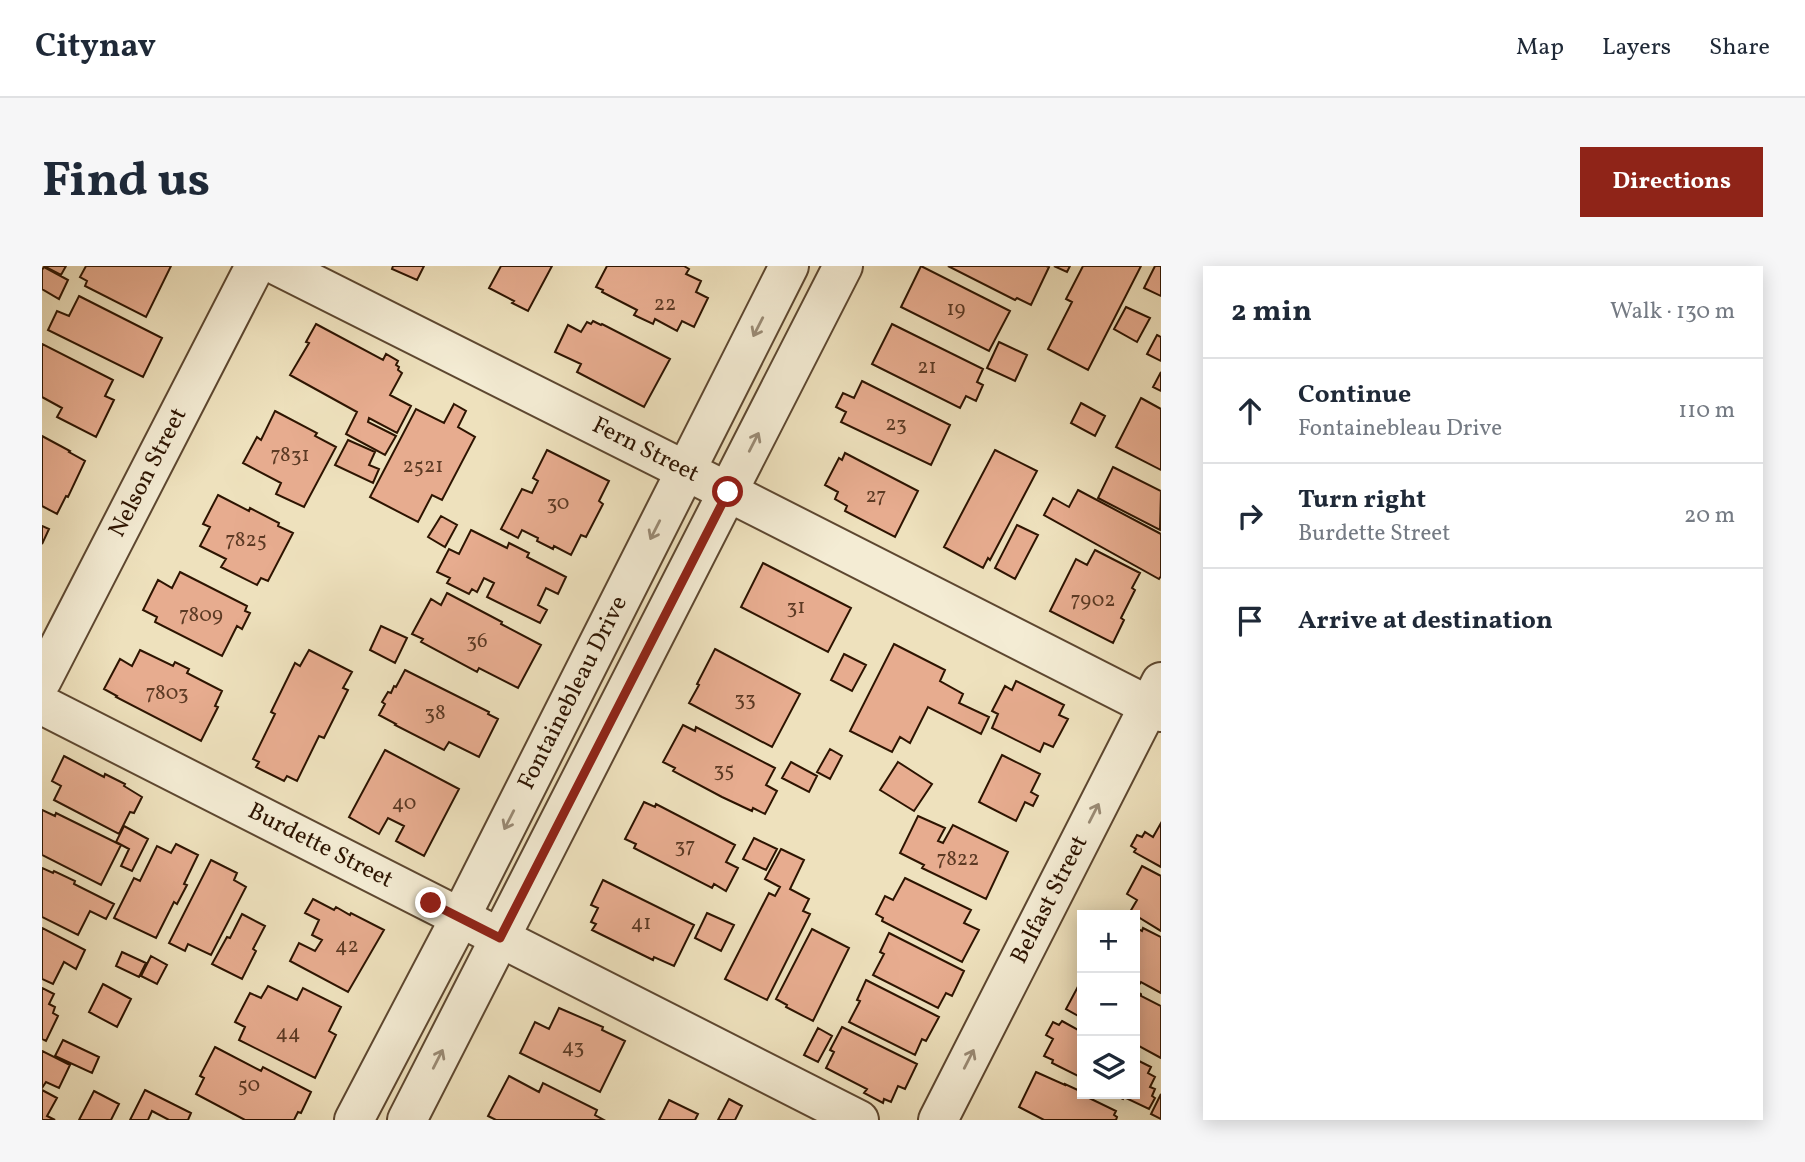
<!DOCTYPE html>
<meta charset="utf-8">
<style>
body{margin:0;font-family:Vollkorn,serif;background:#f6f6f7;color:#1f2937}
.controls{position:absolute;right:21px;bottom:21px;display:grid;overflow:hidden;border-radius:0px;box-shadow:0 4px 18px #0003}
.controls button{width:63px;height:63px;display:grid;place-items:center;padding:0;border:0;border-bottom:2px solid #e0e1e3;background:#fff;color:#1f2937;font:35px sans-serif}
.stop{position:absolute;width:21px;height:21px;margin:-16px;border:5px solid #8f2418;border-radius:50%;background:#fff}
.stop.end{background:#8f2418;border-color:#fff;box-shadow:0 2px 7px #0008}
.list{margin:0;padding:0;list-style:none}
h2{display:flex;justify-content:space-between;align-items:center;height:91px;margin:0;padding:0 28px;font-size:30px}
h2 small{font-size:23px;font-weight:400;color:#747a83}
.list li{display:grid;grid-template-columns:46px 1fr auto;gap:21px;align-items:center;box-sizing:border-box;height:105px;padding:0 28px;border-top:2px solid #e0e1e3}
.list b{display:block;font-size:26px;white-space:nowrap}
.list p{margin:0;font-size:23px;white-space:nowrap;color:#747a83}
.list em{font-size:23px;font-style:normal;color:#747a83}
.icon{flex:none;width:38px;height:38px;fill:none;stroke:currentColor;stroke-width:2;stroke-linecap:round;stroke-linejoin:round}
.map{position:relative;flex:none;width:1119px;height:854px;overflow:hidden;border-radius:0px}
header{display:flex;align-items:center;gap:42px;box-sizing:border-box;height:98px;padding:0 35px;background:#fff;border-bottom:2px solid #e0e1e3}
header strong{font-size:33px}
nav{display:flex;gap:38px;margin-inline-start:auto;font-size:24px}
.intro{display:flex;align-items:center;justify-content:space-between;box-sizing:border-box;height:168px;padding:0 42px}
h1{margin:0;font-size:49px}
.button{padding:18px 32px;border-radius:0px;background:#8f2418;color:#fff;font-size:24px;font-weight:700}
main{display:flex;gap:42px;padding:0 42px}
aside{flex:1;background:#fff;border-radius:0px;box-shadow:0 4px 18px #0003}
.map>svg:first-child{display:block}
.building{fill:#e7ac8f;stroke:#2d1401;stroke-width:2}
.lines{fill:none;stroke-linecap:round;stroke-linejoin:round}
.minor-casing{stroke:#5d4730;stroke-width:42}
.minor{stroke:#f4ecd4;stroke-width:38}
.oneway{stroke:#9a8b75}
.route{stroke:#8f2418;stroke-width:9}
.labels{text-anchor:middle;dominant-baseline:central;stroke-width:5;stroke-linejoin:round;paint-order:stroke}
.number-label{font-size:21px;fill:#5c3a24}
.street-label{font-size:24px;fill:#2d1401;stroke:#f4ecd4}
</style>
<header>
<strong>Citynav</strong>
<nav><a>Map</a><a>Layers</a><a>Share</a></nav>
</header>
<div class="intro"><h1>Find us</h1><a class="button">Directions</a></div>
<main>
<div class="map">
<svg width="1119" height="854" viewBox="0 0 1119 854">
<rect width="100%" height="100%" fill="#eee1bd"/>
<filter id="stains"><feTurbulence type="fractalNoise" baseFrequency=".00286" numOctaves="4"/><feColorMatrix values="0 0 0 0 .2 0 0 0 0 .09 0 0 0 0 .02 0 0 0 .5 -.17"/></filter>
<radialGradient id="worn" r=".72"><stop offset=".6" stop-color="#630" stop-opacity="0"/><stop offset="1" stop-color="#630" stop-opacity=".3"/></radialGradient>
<!-- building -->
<path class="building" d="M2,0h22l-5,9z
M44,0h85l-25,51 -61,-31 2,-5 -7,-4z
M351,0h31l-7,14 -25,-11z
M459,0h51l-24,45 -16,-8 2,-2 -25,-13z
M565,0h77l5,3 -3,5 15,7 -5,11 12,6 -14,29 -12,-6 -5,10 -22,-12 -2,5 -19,-9 3,-5 -35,-18 1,-2 -7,-3z
M879,0l89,45 -21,40 -88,-44z
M906,0h98l3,1 -18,38 -14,-7 -2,2z
M1012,0h16l-3,6z
M1041,0h58l-53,104 -40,-21 24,-47 -6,-3z
M1113,0h6v30l-17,-8z
M2,1l24,13 -9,19 -17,-10v-19z
M37,30l83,42 -19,39 -95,-47 9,-19 12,5z
M1084,41l24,11 -13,24 -23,-13z
M551,55l8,4 1,-1 68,35 -26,48 -67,-35 4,-8 -26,-12 13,-27 13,7 6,-10 4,2z
M274,58l67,36 3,-6 12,7 -2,4 3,2 -1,3 4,3 -12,22 21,11 -14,27 -28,-15 -1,4 28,14 -11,19 -39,-21 11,-22 -67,-37 19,-32 -3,-1z
M850,58l91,45 -6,13 6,3 -7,16 -10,-5 -6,12 -88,-44z
M1115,69l4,2v24l-14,-7z
M957,76l28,13 -12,26 -28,-13z
M0,78l71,36 -8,16 9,4 -18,37 -39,-20 5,-9 -20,-11z
M1119,106v19l-8,-4z
M820,115l88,44 -19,40 -90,-43 5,-10 -10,-5 7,-14 11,5z
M1099,132l20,11v61l-45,-23z
M1039,137l24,13 -10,20 -24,-13z
M412,138l12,7 -8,16 17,10 -33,63 -10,-5 -14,27 -48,-25 46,-88 28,14z
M233,145l42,22 -2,3 21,11 -32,60 -28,-13 5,-11 -38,-20 14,-26 4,3z
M0,170l28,15 -1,1 16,9 -17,36 -2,-1 -9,18 -15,-8z
M306,174l27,12 -6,13 10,4 -6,14 -38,-18z
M505,184l62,31 -10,20 4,3 -17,33 -5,-2 -10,20 -17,-9 -1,3 -16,-8 1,-3 -16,-8 -4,8 -17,-9 21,-40 10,4 6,-12 -5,-3z
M953,184l42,21 -47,89 -2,-2 -5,10 -39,-21z
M803,187l73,38 -23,46 -50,-26 2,-5 -12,-7 3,-7 -13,-7 14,-27 3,2z
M1071,201l48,24 -1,39 -62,-32z
M1036,224l83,44v42l-2,3 -115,-64 9,-17 16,9z
M176,229l31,16 1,-3 29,15 -1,3 15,7 -25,48 -7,-3 -4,7 -36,-18 5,-8 -26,-13 10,-19 -7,-3z
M399,250l16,9 -12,22 -17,-10z
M975,259l21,10 -23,44 -20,-11z
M0,260l7,3 -7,15z
M429,264l36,18 2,-5 20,10 -2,4 39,20 -8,17 -12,-6 -8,17 9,5 -7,13 -53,-26 7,-14 -10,-5 -7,14 -5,-3 -3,5 -22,-11 3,-5 -13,-6 12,-23 10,5z
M1053,284l45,23 -8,15 3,2 -14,28 3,2 -11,23 -63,-32 26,-52 11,6z
M721,297l88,45 -23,44 -87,-45z
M138,306l67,34 -2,5 5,2 -8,16 -5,-3 -15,30 -67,-34 2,-5 -14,-7 15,-30 14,8z
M405,327l55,29 -1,2 40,21 -23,43 -39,-20 -2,4 -56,-30 2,-3 -11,-5 19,-35 10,6z
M339,360l26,12 -12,25 -25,-13z
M852,378l51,26 -5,11 23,13 -4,9 30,14 -8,17 -53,-27 -18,36 -10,-6 -8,15 -42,-21z
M673,383l85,45 -28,53 -83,-44 10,-18 -2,-1z
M98,384l33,16 2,-4 14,7 -2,4 35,18 -7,15 3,1 -17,34 -85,-44 1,-1 -13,-7 16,-30 12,7z
M267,384l43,22 -9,16 5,2 -24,48 -5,-2 -22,45 -10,-5 -3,5 -28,-14 3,-5 -6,-3 22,-45 -4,-2 24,-49 5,3z
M802,388l22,11 -14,26 -21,-11z
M363,404l84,42 -1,2 10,5 -19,38 -30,-15 -5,8 -49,-25 1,-1 -17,-9 6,-11 -3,-2 6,-10 3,1 3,-7 2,1z
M974,415l48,24 -5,10 9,4 -15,28 -9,-4 -4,9 -48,-24 6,-14 -6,-3 13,-25 7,4z
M641,459l12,6 1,-4 79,41 -9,17 11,6 -12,23 -12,-6 -1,3 -30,-14 -49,-26 2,-3 -12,-6z
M788,483l12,7 -12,23 -13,-7z
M343,484l74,39 -35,67 -28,-15 8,-15 -16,-8 -9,16 -30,-17z
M960,489l38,19 -9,18 7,4 -5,10 -8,-4 -9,19 -37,-19z
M22,490l40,21 1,-3 20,10 -1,2 18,11 -8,16 -4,-1 -11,22 -65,-34 7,-14 -9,-5z
M749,496l26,14 -8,16 -27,-14z
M856,496l34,22 -18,27 -34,-21z
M602,536l11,5 1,-3 79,41 -9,17 12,6 -12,23 -12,-7 -2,4 -78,-40 2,-4 -11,-5z
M0,544l13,6 1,-3 65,32 -20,40 -59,-30z
M876,550l27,12 -7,13 5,2 10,-18 55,27 -22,47 -64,-31 2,-3 -24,-12z
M1119,557v44l-27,-15 2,-3 -5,-3 6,-11 5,2 3,-5 8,5z
M82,560l24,13 -16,32 -11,-5 8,-17 -13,-7z
M712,572l23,11 -11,21 -23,-11z
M134,578l22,11 -14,29 3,1 -10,19 -3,-2 -18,36 -42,-20 20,-40 6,3 17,-35 14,7z
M739,583l23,11 -14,29 19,10 -6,12 7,3 -43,86 -42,-21 44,-86 6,3 5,-9 -15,-8z
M169,594l26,13 -3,7 12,7 -35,68 -23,-11 -3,7 -16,-8z
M1100,600l19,10v55l-31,-19 7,-12 -10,-6z
M0,602l11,5 1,-2 21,10 -1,3 40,20 -8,15 -16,-8 -12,24 -36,-18z
M863,612l66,32 -7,13 15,7 -17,32 -80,-41 1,-3 -7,-4 9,-18 8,4z
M561,614l91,45 -20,41 -20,-9 -1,3 -61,-30 4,-6 -5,-2 7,-14 -7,-3z
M271,633l21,11 2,-3 14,8 1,-2 33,17 -36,62 -58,-31 9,-18 16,8 7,-11 -10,-5 7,-15 -14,-7z
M665,647l27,12 -13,26 -26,-13z
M200,648l23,12 -12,23 3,2 -14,28 -30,-15 15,-27 3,1z
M1093,661l7,4 1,-3 18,9v56l-20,-11 -2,3 -4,-2z
M0,662l43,22 -9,19 -12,-7 -11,22 -11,-5z
M770,663l37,19 -36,73 -27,-14 1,-2 -11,-6z
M847,667l75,38 -12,25 -6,-3 -8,15 -65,-33 11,-21 -4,-2z
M80,686l24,11 -7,14 -23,-11z
M109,690l16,9 -10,19 -16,-8z
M1040,713v39l-16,-9z
M824,714l73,37 -13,24 -4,-2 -7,16 -66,-33 11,-21 -3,-1z
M61,718l28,15 -14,28 -28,-15z
M226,720l29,14 6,-12 38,19 -12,24 7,4 -21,43 -76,-38 6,-13 -10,-5 15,-29 11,5z
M0,722l12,6 -5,10 6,3 -2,6 5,3 -12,25 -4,-2z
M1093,725l6,3v2l20,10v52l-26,-14z
M517,742l44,19 -1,3 23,11 -25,51 -80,-39 15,-31 14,7z
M1020,755l20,11v46l-30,-15 1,-3 -9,-4 9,-17 -7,-4 7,-13 6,3z
M800,761l75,37 -12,25 -7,-3 -7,16 -7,-3 -1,4 -19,-10 3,-4 -41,-21 8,-16 -4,-2z
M776,762l14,8 -14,26 -14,-7z
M21,774l36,17 -7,16 -37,-17z
M173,781l46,24 2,-4 48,25 -10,21 -3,-1 -4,8h-49l-49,-26 8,-16 -4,-2z
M0,785l28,14 -11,23 -13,-6 -4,6z
M1093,793l16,8 -3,6 7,4 -5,10 5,2 -3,7 3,2 -6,11 -25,-12 -1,2 -11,-5h23z
M994,806l29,13v-1l17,8v2l6,1 -1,2 29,14 -2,4 3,2 -1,3h-72l-25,-13z
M467,810l30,16 4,-9 54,27 -2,5 9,5h-108l-8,-4z
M0,824l15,8 -10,18 8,4h-13z
M103,824l46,23 -3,7h-19l-17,-9 -4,9h-18z
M52,825l25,13 -8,16h-32z
M1119,828v25l-10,-5z
M687,833l13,7 -7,14h-17z
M627,834l29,14 -3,6h-36z"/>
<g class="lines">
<defs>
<g id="minor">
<path id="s1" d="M236,0l450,226 433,220"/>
<path id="s2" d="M0,414l213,-414"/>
<path id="s3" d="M0,439l817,415"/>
<path id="s4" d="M312,854l106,-202 329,-652"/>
<path d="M365,854l436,-854"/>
<path id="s5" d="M896,854l223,-438"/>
</g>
</defs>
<!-- minor casing -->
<use href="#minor" class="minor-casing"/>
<!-- minor -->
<use href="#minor" class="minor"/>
</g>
<!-- one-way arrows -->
<defs><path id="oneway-shaft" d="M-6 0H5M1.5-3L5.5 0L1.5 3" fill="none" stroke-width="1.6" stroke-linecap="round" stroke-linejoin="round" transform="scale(1.75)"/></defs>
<g class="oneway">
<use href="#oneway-shaft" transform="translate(716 61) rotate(117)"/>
<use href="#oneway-shaft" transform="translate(712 176) rotate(-63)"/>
<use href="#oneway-shaft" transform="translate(613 264) rotate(117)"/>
<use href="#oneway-shaft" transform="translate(1052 547) rotate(-63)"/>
<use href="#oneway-shaft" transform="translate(467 554) rotate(117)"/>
<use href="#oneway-shaft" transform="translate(396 793) rotate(-63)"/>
<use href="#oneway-shaft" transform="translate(927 793) rotate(-63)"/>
</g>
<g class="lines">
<!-- route -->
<path class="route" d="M389,637l69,35 228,-446"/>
</g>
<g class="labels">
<!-- number labels -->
<g class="number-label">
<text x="623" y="38">22</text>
<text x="914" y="43">19</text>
<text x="885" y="101">21</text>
<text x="854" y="158">23</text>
<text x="248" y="189">7831</text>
<text x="381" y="200">2521</text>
<text x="834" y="230">27</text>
<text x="516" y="237">30</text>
<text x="204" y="274">7825</text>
<text x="1051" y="334">7902</text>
<text x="754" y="341">31</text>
<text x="159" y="349">7809</text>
<text x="435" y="375">36</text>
<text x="125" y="427">7803</text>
<text x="703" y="433">33</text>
<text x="393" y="447">38</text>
<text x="682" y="504">35</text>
<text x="362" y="537">40</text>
<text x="643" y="580">37</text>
<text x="916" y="593">7822</text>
<text x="599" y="657">41</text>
<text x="305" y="680">42</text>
<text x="246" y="767">44</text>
<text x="531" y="781">43</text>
<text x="207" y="819">50</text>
</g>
<!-- street labels -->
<g class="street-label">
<text stroke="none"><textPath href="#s1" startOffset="411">Fern Street</textPath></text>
<text stroke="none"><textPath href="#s2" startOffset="233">Nelson Street</textPath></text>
<text stroke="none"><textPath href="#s4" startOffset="480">Fontainebleau Drive</textPath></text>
<text stroke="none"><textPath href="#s3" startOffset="312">Burdette Street</textPath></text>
<text stroke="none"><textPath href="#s5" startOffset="247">Belfast Street</textPath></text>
</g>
</g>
<rect width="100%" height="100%" filter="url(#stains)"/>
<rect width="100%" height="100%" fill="url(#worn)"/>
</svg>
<div class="controls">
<button>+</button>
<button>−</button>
<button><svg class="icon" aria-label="layers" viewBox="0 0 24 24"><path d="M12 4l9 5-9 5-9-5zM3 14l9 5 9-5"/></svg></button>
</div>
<div class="stop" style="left:686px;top:226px"></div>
<div class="stop end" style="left:389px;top:637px"></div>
</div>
<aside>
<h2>2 min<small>Walk · 130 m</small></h2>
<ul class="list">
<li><svg class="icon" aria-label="ahead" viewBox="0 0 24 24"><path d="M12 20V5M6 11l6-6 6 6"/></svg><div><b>Continue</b><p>Fontainebleau Drive</p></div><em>110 m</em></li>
<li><svg class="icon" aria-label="right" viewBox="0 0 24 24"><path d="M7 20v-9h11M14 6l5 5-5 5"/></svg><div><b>Turn right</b><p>Burdette Street</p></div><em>20 m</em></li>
<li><svg class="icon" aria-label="arrive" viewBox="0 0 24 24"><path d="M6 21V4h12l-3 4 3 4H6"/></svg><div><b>Arrive at destination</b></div></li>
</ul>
</aside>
</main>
